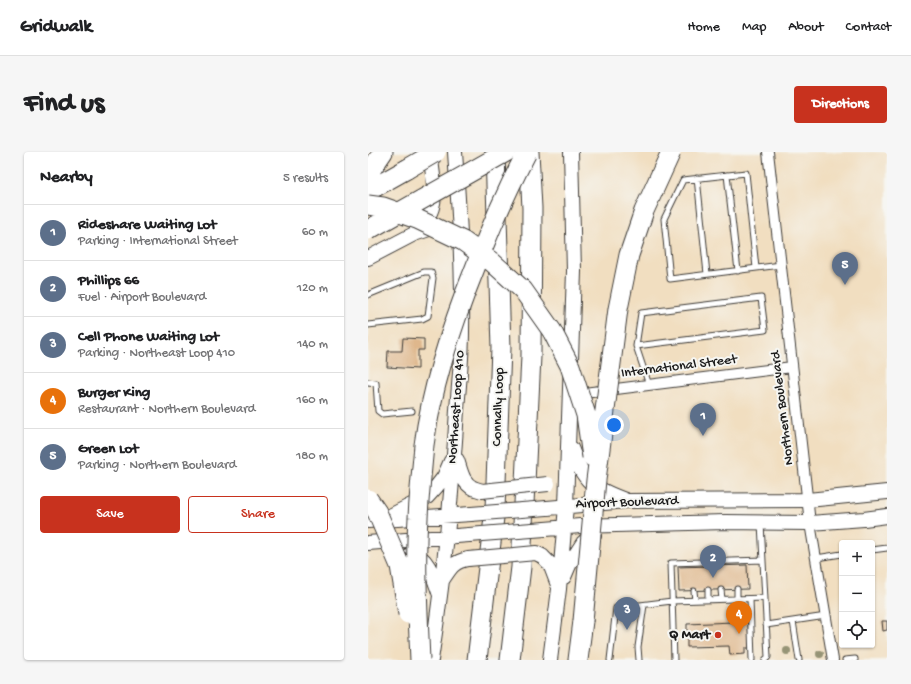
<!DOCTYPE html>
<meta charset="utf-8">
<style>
body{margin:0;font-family:"Gochi Hand",sans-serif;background:#f6f6f6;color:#202124}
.controls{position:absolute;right:12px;bottom:12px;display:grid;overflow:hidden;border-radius:4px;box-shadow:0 1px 3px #0004}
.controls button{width:36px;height:36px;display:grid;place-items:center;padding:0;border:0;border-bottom:1px solid #e0e0e0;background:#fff;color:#202124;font:20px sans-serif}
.you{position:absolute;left:246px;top:273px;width:14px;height:14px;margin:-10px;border:3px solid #fff;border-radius:50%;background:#1a73e8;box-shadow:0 0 0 6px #1a73e833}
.badge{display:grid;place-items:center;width:26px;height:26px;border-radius:50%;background:#c8321e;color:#fff;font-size:13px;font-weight:700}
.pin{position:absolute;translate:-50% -33px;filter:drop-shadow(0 1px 2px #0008)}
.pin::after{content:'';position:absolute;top:21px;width:14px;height:12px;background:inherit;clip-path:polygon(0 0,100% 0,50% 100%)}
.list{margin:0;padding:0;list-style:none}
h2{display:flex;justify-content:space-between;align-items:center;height:52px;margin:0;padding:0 16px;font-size:17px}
h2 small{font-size:13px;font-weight:400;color:#757577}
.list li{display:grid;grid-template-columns:26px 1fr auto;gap:12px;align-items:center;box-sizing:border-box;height:56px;padding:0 16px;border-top:1px solid #e0e0e0}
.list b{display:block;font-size:15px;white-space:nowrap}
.list p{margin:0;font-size:13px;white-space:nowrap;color:#757577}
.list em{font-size:13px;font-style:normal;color:#757577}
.actions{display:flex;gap:8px;padding:12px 16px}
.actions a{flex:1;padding:9px 0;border:1px solid #c8321e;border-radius:4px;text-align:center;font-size:14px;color:#c8321e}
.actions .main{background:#c8321e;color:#fff}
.icon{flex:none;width:22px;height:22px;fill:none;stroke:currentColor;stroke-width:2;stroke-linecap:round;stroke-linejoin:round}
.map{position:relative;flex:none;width:519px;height:508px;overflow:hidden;border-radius:4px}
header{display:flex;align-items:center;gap:24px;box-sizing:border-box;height:56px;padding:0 20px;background:#fff;border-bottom:1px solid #e0e0e0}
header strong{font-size:19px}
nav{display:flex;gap:22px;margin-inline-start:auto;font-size:14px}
.intro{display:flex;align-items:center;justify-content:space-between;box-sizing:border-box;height:96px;padding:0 24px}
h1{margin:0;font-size:28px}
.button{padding:10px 18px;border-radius:4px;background:#c8321e;color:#fff;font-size:14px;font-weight:700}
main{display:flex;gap:24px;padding:0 24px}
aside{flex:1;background:#fff;border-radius:4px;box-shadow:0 1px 3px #0004}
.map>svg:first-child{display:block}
.building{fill:#dfb78c}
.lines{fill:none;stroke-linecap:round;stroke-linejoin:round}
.service-casing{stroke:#3c3935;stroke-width:7}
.minor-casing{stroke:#3c3935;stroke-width:12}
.secondary-casing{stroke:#3c3935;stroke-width:16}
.motorway-casing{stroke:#3c3935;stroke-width:21}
.service{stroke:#fff;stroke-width:5}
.minor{stroke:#fff;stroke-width:10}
.secondary{stroke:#fff;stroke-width:14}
.motorway{stroke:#fff;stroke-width:19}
.secondary-bridge-casing{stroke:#3c3935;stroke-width:16;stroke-linecap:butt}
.motorway-bridge-casing{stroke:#3c3935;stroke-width:21;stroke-linecap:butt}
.secondary-bridge{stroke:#fff;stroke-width:14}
.motorway-bridge{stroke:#fff;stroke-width:19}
.tree{fill:#969476}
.poi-dot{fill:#c8321e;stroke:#f6f6f2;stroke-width:1.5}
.labels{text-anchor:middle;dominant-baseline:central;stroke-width:4;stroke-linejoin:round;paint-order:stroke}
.street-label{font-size:14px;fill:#1c1c1c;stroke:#f6f6f2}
.poi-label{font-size:14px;font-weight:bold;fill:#1c1c1c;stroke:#f6f6f2;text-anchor:end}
</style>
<header>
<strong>Gridwalk</strong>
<nav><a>Home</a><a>Map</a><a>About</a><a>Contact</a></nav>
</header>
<div class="intro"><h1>Find us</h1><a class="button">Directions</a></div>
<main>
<aside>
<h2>Nearby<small>5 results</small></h2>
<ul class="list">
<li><span class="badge" style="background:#5c6f8a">1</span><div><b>Rideshare Waiting Lot</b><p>Parking · International Street</p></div><em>60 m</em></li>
<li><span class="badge" style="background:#5c6f8a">2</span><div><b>Phillips 66</b><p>Fuel · Airport Boulevard</p></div><em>120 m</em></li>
<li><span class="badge" style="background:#5c6f8a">3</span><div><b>Cell Phone Waiting Lot</b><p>Parking · Northeast Loop 410</p></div><em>140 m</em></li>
<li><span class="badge" style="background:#e8710a">4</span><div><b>Burger King</b><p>Restaurant · Northern Boulevard</p></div><em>160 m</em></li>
<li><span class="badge" style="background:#5c6f8a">5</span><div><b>Green Lot</b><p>Parking · Northern Boulevard</p></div><em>180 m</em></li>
</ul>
<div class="actions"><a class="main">Save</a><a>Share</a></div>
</aside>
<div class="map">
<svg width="519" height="508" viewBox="0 0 519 508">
<rect width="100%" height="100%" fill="#f6f6f2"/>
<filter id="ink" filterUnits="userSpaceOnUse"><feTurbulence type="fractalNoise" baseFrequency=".025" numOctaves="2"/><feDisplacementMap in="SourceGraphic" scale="8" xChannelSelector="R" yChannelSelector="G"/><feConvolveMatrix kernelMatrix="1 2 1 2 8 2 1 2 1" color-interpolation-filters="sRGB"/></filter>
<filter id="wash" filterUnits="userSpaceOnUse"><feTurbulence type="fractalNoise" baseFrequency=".012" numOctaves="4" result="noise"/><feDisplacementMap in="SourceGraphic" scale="16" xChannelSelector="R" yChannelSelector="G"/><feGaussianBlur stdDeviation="0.9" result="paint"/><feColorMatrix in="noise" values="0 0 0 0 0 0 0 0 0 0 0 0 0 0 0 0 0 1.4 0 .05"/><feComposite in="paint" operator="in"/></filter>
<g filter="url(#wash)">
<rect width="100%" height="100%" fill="#f1dec0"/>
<g id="blocks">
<!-- building -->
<path class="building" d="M35,186l21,1v11h-6v19l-31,-2 1,-16h14z
M379,413l1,24 -69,2 -1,-24z
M377,460l1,11h2l1,25h-4v6l-15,1 -1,-9 -42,1v-23l46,-2v-9z
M514,469h5v9l-4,1z"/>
</g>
</g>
<g filter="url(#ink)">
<use href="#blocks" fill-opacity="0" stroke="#3c3935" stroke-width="1"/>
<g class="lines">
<defs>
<path id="service" d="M359,23l11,96
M329,26l10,96
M388,116l-10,-95 -63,7 -19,39 6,60 111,-14
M0,143l56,-23h7l2,6 -5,38 -6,3 -54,6
M268,194l129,-16 -4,-32 -120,15 -5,33 13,39
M0,230l8,1 2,28 4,3 30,-3
M393,371l7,134 -3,3
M504,398l15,-2
M448,406l26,-4
M369,437v10
M340,438v10
M353,438l1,9
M326,439l1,9
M382,447l2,61
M425,469l6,39
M398,473l60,-9
M242,508l6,-52 56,-7 93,-3
M271,508l-1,-13 6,-42
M306,508l-3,-97 92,-3
M477,508l10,-1v1"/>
<path id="minor" d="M400,0l42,371 23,137
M208,242l216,-27"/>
<path id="secondary" d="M50,77c3,-3 6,-6 8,-9 14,-19 6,-47 4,-68
M0,106l46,-24 21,-7 4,1
M203,296c12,33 21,40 54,52
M89,308c4,11 5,22 16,28
M179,356l80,-7 181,-1 79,-8
M18,366l41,-21 10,-11 7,-9 7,-16
M0,369l103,-7
M177,377l35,-3 145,-4 85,1 54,-4 23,-3
M0,391l101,-8
M44,400c17,6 22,27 28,43
M174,404l8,8 8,21
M196,425l6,-14 13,-20 2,-2 9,-5
M75,427c8,-12 10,-17 25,-20
M63,508c13,-83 21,-166 26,-250 2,-27 5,-53 5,-79 1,-60 -3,-119 -7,-179
M182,508l9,-71 7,-83 8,-235 -3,-119"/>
<path id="motorway" d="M0,22l15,-22
M0,39l39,-22
M109,508l18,-151 6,-161 -6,-196
M142,508l11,-93 10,-211 1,-148 -3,-56
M210,508l5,-39"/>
</defs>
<!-- service casing -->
<use href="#service" class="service-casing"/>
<!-- minor casing -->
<use href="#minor" class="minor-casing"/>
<!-- secondary casing -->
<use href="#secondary" class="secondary-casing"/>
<!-- motorway casing -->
<use href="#motorway" class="motorway-casing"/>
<!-- service -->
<use href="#service" class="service"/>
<!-- minor -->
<use href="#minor" class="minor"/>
<!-- secondary -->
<use href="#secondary" class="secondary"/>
<!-- motorway -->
<use href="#motorway" class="motorway"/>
<defs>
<path id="secondary-bridge" d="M105,336l9,3 66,-7
M103,362l76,-6
M101,383l76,-6
M100,407l68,-6 6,3"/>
<path id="motorway-bridge" d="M39,17l29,-17
M0,53l15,2 34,12 46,22 29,21 31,28 29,41 18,35 16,49 6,42
M0,78l138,-78
M0,347l9,13 23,54 8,48
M215,469l13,-141 22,-171 11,-54 15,-44 27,-59
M52,508c-2,-47 -5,-95 -2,-142 1,-24 4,-49 6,-73 8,-61 28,-120 51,-177 15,-39 32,-78 52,-116"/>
</defs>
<!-- secondary-bridge casing -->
<use href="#secondary-bridge" class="secondary-bridge-casing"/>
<!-- motorway-bridge casing -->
<use href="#motorway-bridge" class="motorway-bridge-casing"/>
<!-- secondary-bridge -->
<use href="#secondary-bridge" class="secondary-bridge"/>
<!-- motorway-bridge -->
<use href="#motorway-bridge" class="motorway-bridge"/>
</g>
<!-- trees -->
<g class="tree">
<circle cx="419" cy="499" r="4"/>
<circle cx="452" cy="502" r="4"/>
</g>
</g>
<!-- markers -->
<circle class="poi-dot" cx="350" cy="483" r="4"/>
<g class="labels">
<!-- street labels -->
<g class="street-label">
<text transform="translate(311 215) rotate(-7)">International Street</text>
<text transform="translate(89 255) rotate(-86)">Northeast Loop 410</text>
<text transform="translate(131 255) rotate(-88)">Connally Loop</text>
<text transform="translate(415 256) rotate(-97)">Northern Boulevard</text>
<text transform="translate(259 351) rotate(-2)">Airport Boulevard</text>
</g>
<!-- poi labels -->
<g class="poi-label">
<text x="342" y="483">Q Mart</text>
</g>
</g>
</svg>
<div class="controls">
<button>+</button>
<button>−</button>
<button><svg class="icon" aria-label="locate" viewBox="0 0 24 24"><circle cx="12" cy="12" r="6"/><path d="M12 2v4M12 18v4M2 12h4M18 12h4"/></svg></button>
</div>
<div class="you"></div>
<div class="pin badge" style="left:335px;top:284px;background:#5c6f8a">1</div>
<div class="pin badge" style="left:345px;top:426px;background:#5c6f8a">2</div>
<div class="pin badge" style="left:259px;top:478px;background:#5c6f8a">3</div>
<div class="pin badge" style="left:371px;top:482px;background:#e8710a">4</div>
<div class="pin badge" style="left:477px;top:133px;background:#5c6f8a">5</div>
</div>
</main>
